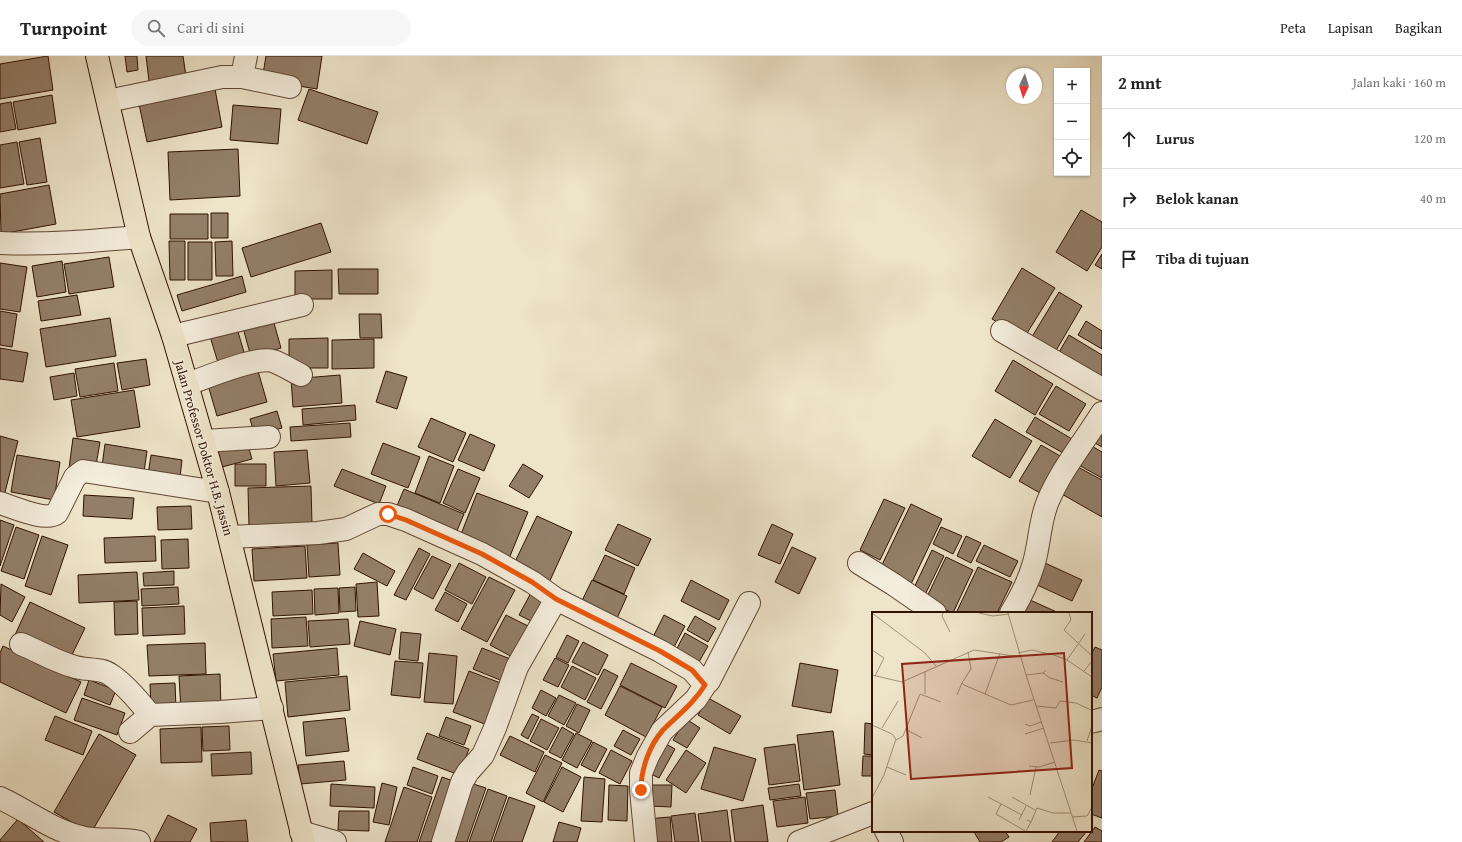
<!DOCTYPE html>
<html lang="id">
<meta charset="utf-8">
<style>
body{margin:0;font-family:"Gentium Book Plus",serif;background:#f6f6f6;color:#222}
.controls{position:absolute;right:12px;top:12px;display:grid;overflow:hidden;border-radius:0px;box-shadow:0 1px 3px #0004}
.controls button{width:36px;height:36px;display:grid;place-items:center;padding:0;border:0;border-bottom:1px solid #e0e0e0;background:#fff;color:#222;font:20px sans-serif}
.compass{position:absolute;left:1006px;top:12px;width:36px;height:36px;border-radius:50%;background:#fff;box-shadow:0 1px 3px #0004;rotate:184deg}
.stop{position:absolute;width:12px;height:12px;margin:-9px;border:3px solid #ea580c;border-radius:50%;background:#fff}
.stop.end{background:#ea580c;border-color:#fff;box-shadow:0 1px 4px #0008}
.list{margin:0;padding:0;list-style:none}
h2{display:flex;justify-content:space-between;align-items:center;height:52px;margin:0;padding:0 16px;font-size:17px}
h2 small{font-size:13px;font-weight:400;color:#767676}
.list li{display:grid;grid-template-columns:26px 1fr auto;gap:12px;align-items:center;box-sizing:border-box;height:60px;padding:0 16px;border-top:1px solid #e0e0e0}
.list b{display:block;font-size:15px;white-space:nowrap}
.list em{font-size:13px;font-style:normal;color:#767676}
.icon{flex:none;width:22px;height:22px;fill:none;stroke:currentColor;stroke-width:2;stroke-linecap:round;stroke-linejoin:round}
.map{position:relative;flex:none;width:1102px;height:786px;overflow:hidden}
header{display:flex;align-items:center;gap:24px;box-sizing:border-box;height:56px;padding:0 20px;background:#fff;border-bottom:1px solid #e0e0e0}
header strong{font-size:19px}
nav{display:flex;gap:22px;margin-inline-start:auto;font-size:14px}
.search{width:280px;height:36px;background:#f6f6f6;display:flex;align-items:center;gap:10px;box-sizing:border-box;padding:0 14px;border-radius:22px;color:#767676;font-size:15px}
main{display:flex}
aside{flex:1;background:#fff}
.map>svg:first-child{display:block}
.building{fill:#937f69;stroke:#301102}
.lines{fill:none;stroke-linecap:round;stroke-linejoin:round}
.minor-casing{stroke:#604634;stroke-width:24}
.trunk-casing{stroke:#301102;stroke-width:24}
.minor{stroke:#f4eddc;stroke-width:22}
.trunk{stroke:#eee4c9;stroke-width:22}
.route{stroke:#ea580c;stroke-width:5}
.labels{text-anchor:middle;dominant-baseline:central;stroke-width:3;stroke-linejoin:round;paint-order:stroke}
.street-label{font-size:13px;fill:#301102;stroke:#f4eddc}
.inset-road{fill:none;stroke:#a29079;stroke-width:1}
.view{fill:#8f2418;fill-opacity:0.15;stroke:#8f2418;stroke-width:2}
.inset-edge{fill:none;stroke:#301102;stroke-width:2}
</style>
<header>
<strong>Turnpoint</strong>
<div class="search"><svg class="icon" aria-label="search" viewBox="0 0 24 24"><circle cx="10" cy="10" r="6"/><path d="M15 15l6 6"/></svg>Cari di sini</div>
<nav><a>Peta</a><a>Lapisan</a><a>Bagikan</a></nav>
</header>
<main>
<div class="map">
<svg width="1102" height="786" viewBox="0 0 1102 786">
<rect width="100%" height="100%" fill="#eee4c9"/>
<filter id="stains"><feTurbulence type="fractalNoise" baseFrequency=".005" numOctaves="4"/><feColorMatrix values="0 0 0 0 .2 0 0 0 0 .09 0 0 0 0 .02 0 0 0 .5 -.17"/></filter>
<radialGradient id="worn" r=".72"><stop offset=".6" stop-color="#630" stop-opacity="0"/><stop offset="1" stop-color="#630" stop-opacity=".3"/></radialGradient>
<!-- building -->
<path class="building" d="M48,0l5,34 -53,9v-35z
M125,0h12l1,14 -11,2z
M146,0h37l3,20 -37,5z
M266,0h56l-5,33 -55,-9z
M215,33l7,38 -75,15 -8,-38z
M309,33l69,23 -11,32 -69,-24z
M52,39l4,28 -38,7 -5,-28z
M11,46l5,27 -16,3v-28z
M233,49l48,4 -3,35 -48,-4z
M40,82l7,44 -20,3 -8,-43z
M17,86l7,42 -24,4v-43z
M238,93l2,47 -70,4 -2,-48z
M49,129l7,39 -55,10 -1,-40z
M1081,154l21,12v25l-15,24 -31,-19z
M211,157h17v25h-17z
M170,158h38v25h-38z
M321,167l10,29 -80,25 -9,-29z
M169,185h16v39h-15z
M232,185l1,35h-17l-1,-34z
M188,186h24v38h-24z
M1102,198v15l-7,-4z
M109,201l5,30 -45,7 -5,-30z
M62,205l4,31 -29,5 -5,-31z
M0,207l27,4 -7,45 -20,-3z
M1022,212l33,20 -31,50 -32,-19z
M338,213h40v25h-39z
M332,214v29h-37v-28z
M242,220l4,16 -64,19 -5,-16z
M1059,236l23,14 -28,48 -24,-14z
M77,239l4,20 -40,6 -3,-20z
M0,255l17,3 -5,33 -12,-2z
M359,258h22l1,24h-22z
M272,260l9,32 -30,9 -9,-33z
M110,262l6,38 -70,11 -6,-38z
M1086,265l16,10v18l-24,-14z
M236,269l10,34 -27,7 -10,-33z
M1069,279l33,20v24l-47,-20z
M328,282v30h-39v-29z
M374,283v29l-42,1v-29z
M0,292l28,5 -5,29 -23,-3z
M146,303l4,26 -28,5 -5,-27z
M1013,304l40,24 -18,31 -40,-24z
M114,307l4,28 -38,6 -5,-28z
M258,315l9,31 -50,14 -9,-31z
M386,315l21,6 -10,32 -21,-7z
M74,317l3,23 -23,4 -4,-23z
M340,319l2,28 -49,4 -2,-28z
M1056,330l30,18 -17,27 -30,-17z
M134,334l6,37 -63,10 -6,-37z
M355,349l1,15 -53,5 -1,-16z
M277,355l5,17 -27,8 -5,-17z
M1035,361l37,22 -9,14 -37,-21z
M431,362l35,15 -13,29 -35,-15z
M995,363l37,22 -22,37 -38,-22z
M350,367l1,14 -60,4 -1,-14z
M1102,375v16l-7,-4z
M470,378l25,11 -11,26 -26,-11z
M0,380l18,5 -15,59h-3z
M73,382l27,4 -5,29 -26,-3z
M247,386l5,17 -30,8 -5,-16z
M383,387l37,14 -12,31 -37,-14z
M105,388l42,7 -4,28 -42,-6z
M1088,388l14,8v26l-25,-14z
M1041,389l21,12 -22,36 -21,-12z
M307,394l3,33 -34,3 -2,-34z
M17,399l43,7 -6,38 -43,-8z
M151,399l31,5 -3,26 -32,-5z
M429,400l25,10 -14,37 -25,-10z
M235,408h31v22h-31z
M523,408l20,12 -14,22 -20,-12z
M1076,410l26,14v37l-42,-24z
M342,413l44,17 -7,18 -45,-18z
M458,413l22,9 -15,35 -22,-10z
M311,430l1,39 -63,2 -1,-39z
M404,433l60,25 -10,24 -60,-25z
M477,437l51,19 -20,49 -50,-19z
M84,439l50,3 -2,21 -49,-3z
M884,443l21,9 -25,52 -20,-10z
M911,448l31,15 -31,65 -31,-15z
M191,450l1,23 -34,1 -1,-23z
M537,460l35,16 -24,53 -36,-17z
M0,464l14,5 -14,41z
M618,468l33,15 -13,27 -33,-16z
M772,468l21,10 -13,30 -22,-9z
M16,471l23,8 -15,44 -23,-8z
M941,471l21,9 -9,18 -20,-10z
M42,480l26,9 -17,50 -26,-9z
M155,480l1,25 -51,2 -1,-25z
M966,480l15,7 -10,20 -14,-7z
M188,483l1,29 -27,1 -1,-29z
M338,487l2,32 -31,2 -2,-32z
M984,489l34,16 -8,16 -34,-16z
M305,490l2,32 -53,3 -2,-32z
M792,491l24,11 -17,36 -24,-12z
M419,492l11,6 -24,46 -12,-5z
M932,494l12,6 -21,43 -12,-5z
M363,497l32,18 -8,15 -33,-17z
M605,499l30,13 -11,26 -31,-14z
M432,500l19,9 -18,34 -19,-10z
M946,501l27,13 -20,43 -28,-12z
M459,507l27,14 -14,27 -27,-14z
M1045,507l37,17 -10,21 -37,-17z
M978,511l34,15 -15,31h-41z
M174,515v14l-30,1 -1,-13z
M137,516l2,28 -60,3 -1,-28z
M489,521l26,13 -28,52 -26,-13z
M592,524l35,16 -13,29 -36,-16z
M691,524l38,20 -10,20 -38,-19z
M377,526l2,34 -21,1 -2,-33z
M1,528l24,13 -13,25 -12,-7z
M178,531l1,17 -37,2 -1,-17z
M355,531l1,24 -16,1 -1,-24z
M338,532l1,25 -24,2 -1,-26z
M312,534l1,24 -40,2 -1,-24z
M532,535l17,9 -12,24 -18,-9z
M445,536l22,12 -9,18 -23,-12z
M1030,544l29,13h-35z
M137,545l1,33 -23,1 -1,-33z
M30,546l55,26 -16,33 -54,-26z
M184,550l1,28 -42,2 -1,-28z
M506,559l28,14 -16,31 -28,-15z
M664,559l21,11 -13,25 -21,-10z
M695,560l21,12 -8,14 -21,-12z
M306,561l2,29 -36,2 -1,-29z
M348,563l2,25 -40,3 -2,-26z
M360,565l36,8 -6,26 -36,-9z
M401,576l20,2 -3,27 -19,-2z
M685,577l23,13 -13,23 -22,-13z
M567,579l12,6 -11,22 -12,-6z
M583,586l25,13 -10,20 -26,-13z
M205,587l1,31 -57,2 -2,-31z
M3,590l78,36 -15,31 -66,-31v-29z
M1095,591l7,3v37l-5,11 -6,-3v-40z
M337,592l2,27 -63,6 -3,-27z
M482,592l31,12 -8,22 -32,-13z
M429,597l28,3 -4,48 -29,-2z
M555,602l14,7 -11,22 -15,-7z
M395,605l28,2 -3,35 -29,-3z
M631,607l46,23 -12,22 -45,-23z
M800,607l38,7 -7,43 -39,-7z
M572,610l24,12 -11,22 -24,-13z
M604,613l14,7 -17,33 -14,-7z
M469,615l37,14 -16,41 -37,-14z
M220,618l1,35 -40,2 -2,-35z
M347,620l3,34 -62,7 -3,-35z
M89,624l27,10 -6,15 -26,-10z
M175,627l1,25 -25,1 -1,-25z
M620,630l42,21 -16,30 -41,-22z
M541,634l15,8 -10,18 -14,-8z
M559,639l17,8 -12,22 -16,-9z
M82,642l43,15 -8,22 -43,-15z
M708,642l33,18 -11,18 -32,-19z
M577,648l13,6 -11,23 -13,-7z
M532,658l7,3 -11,22 -7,-4z
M55,660l37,15 -9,24 -38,-15z
M446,661l25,9 -7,19 -25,-9z
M345,662l4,33 -43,5 -3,-34z
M541,663l18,9 -12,22 -17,-9z
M686,663l14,9 -13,20 -14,-8z
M865,667l8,1v31l-9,-1z
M229,670l1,24 -27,1 -1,-24z
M201,671l1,35 -41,1 -1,-34z
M562,671l12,7 -13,24 -12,-6z
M623,674l17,9 -9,16 -17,-9z
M833,675l7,54 -36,5 -7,-55z
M427,677l42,16 -10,26 -42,-16z
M576,677l16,8 -15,27 -15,-8z
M99,678l37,21 -45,78 -37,-21z
M510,680l34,16 -9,20 -35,-17z
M659,684l16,9 -16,29 -16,-8z
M593,686l14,7 -12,23 -14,-7z
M795,688l5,37 -31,4 -5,-37z
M714,691l42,12 -13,42 -42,-12z
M611,694l21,11 -12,23 -21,-11z
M686,694l20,13 -20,30 -20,-13z
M251,696l1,22 -40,2 -1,-22z
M545,699l17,8 -19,39 -17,-9z
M863,700h10v20h-11z
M344,705l2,19 -46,4 -2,-19z
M413,711l25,9 -6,18 -25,-9z
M562,711l19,10 -18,35 -19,-10z
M1099,714l3,1v47l-11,-4v-23z
M442,721l17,6 -20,59h-20z
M584,721l21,2 -3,43 -21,-1z
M467,726l19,6 -19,54h-21z
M382,727l15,4 -8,38 -16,-3z
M331,728l44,3 -1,21 -44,-2z
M799,728l2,12 -31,4 -2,-12z
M609,729l19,1 -1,35 -19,-1z
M649,729h23l-1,22 -22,-1z
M404,731l28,10 -15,45h-32z
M488,733l19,7 -16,46h-22z
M835,734l3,26 -28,3 -4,-26z
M509,741l26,9 -13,36h-29z
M805,741l3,26 -31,4 -4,-26z
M763,749l5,37h-33l-4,-32z
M727,754l4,32h-29l-4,-28z
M339,755h30v20l-31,-1z
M695,757l4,29h-24l-4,-26z
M168,759l29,14 -7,13h-36z
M670,761l2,25h-24l-2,-23z
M18,763l26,23h-44v-2z
M246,764l2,22h-37l-1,-19z
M559,766l22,6 -4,14h-24z
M1095,771l7,4v11h-18z
M975,775h30l4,6 -8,5h-21l-6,-10z
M1060,775h27l-9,11h-26z"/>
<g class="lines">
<defs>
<path id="minor" d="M242,21l4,-21
M108,45l114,-24h20l48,10
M0,187c47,2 93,-2 139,-6
M1002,275l100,58
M173,280l129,-31
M187,328c19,-6 68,-28 86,-23 9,3 19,10 28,14
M204,385l65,-4
M0,447c13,4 46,19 57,10l18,-36 8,-6 135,21
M230,481l88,-4 28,-4 32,-15h10l18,6 76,34 50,28 24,17 104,52 32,19 13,15 -9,14 -34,32 -14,25 -7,17v17l5,52
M859,507l34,21 42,29
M1011,557c9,-15 17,-30 22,-47 7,-21 6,-44 15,-65 13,-31 36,-59 54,-88
M21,588c17,7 34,17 51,22 13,5 28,1 39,9 15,10 28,26 39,40
M705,629l4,-4 40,-78
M1091,666l11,-3
M130,676l20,-17 70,-3 52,-4
M0,742c26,12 52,32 81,39 18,5 37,0 58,5
M886,775l6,11
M301,776l34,10
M443,786l19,-60 6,-10 15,-17 12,-27 22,-61 39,-68
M799,786l74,-29"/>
<path id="trunk" d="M97,0l42,181 34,99 45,156 86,350"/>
</defs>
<!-- minor casing -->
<use href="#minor" class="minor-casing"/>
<!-- trunk casing -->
<use href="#trunk" class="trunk-casing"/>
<!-- minor -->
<use href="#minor" class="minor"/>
<!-- trunk -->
<use href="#trunk" class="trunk"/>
</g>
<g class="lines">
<!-- route -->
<path class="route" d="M388,458l18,6 76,34 50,28 24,17 104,52 32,19 13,15c-11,18 -27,30 -42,45 -14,16 -22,39 -22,60"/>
</g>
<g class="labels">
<!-- street labels -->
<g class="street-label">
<text transform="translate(204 392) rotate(74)">Jalan Professor Doktor H.B. Jassin</text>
</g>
</g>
<!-- overview -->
<g transform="translate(872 556)">
<rect width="220" height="220" fill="#eee4c9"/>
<path class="inset-road" d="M0,1l53,40 11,13M71,1l-1,3 8,16M107,1l14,3 16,-2M136,1l18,62 51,156M197,1l2,7 -7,10 28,26M0,38l12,8 -9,18M96,40l3,17 -9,14 2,2 47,20 22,-5M146,41l14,-3 22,5 13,5 25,17M195,48l18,-26M212,59l8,-10M53,60v22M171,61l7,5 13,4M0,63l30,7 72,-32 46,7M154,63l17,-2 3,-3M113,82l15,-41M85,83l5,-12M164,94l20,2 4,-7 16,2 15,7M153,112l5,2 11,-4M0,113l20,9 4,5 -12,36 -12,23M10,116l16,-27M33,117l17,9M153,122l19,-6M24,128l7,-4 17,-42 21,8M215,129l5,-15M178,131l24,-3 18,3M157,154l10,1 16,-5M15,155l19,8M158,183l6,-28M116,185l34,18M140,185l23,13M129,192l-5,10 29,17M201,205l14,-1 5,-9M147,208l7,-14M159,210l6,-14 16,5h18M154,219l5,-9 -4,-2"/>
<path class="view" d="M192,41l8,115 -161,11 -9,-115z"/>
<rect width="220" height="220" class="inset-edge"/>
</g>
<rect width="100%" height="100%" filter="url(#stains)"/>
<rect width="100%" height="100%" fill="url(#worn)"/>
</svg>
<div class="controls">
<button>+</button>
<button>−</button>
<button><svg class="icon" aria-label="locate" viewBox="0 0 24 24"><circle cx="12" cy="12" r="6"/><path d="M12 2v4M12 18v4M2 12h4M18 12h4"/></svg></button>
</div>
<svg class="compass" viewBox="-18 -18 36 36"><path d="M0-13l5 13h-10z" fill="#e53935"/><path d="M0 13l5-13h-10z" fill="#767676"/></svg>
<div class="stop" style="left:388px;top:458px"></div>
<div class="stop end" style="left:641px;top:734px"></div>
</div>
<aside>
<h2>2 mnt<small>Jalan kaki · 160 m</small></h2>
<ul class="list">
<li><svg class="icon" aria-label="ahead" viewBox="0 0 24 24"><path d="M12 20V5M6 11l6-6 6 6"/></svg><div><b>Lurus</b></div><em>120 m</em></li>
<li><svg class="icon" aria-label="right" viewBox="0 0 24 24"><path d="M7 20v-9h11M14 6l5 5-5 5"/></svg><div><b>Belok kanan</b></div><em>40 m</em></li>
<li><svg class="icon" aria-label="arrive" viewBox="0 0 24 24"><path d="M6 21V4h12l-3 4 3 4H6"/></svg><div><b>Tiba di tujuan</b></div></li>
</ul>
</aside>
</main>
